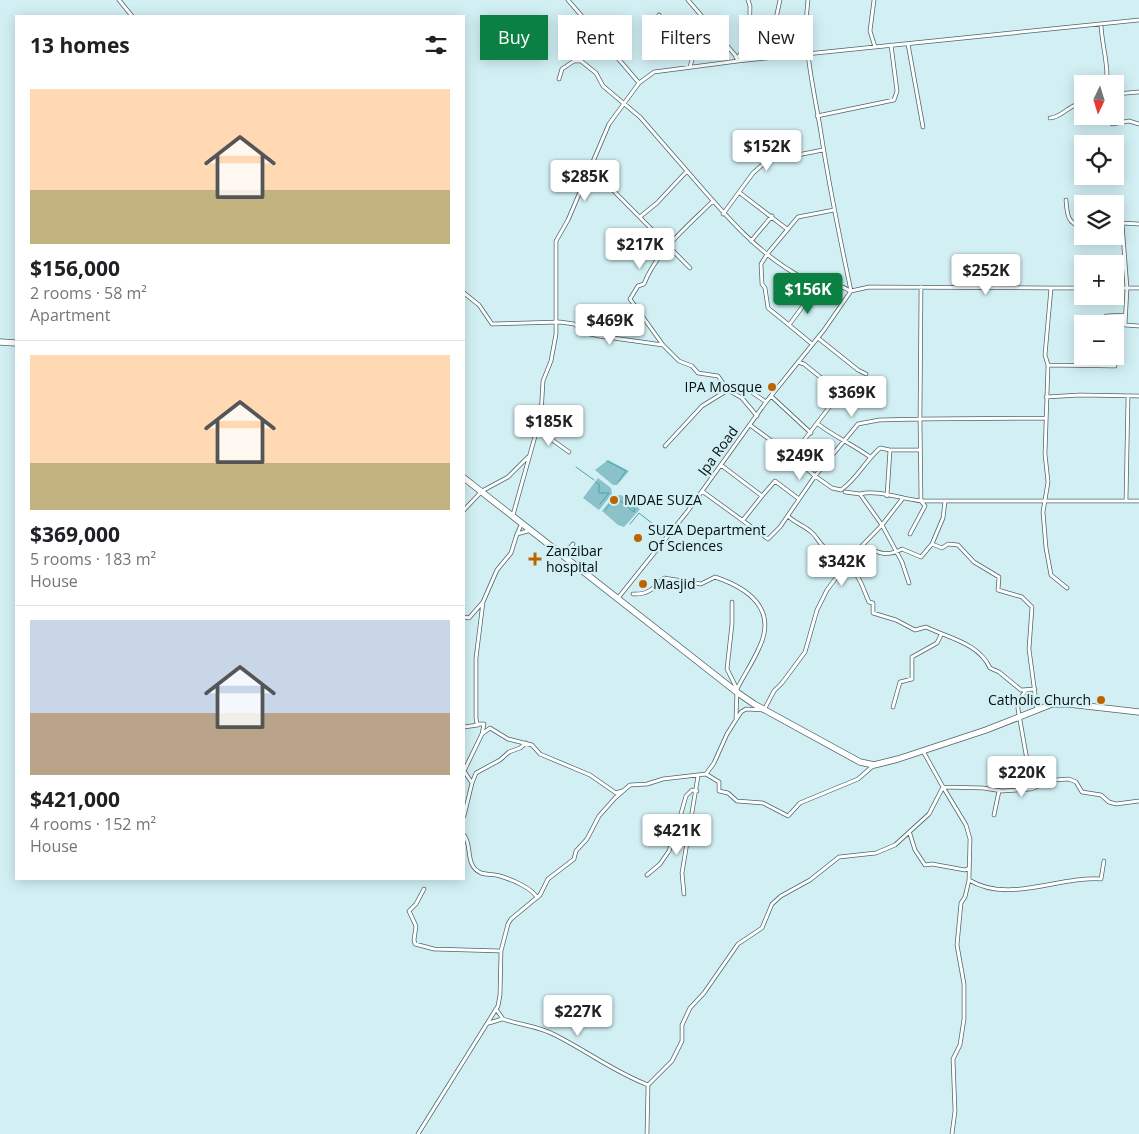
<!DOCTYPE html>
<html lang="en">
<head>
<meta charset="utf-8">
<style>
	body { margin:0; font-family:"Open Sans",sans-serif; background:#f2f2f2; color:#202124; height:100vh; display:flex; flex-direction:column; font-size:19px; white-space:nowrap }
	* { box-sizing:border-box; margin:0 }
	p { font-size:16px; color:#757577 }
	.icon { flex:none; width:28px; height:28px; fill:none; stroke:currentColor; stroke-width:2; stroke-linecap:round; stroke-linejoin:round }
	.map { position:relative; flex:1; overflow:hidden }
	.panel { position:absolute; left:15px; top:15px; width:450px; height:865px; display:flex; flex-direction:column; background:#fff; border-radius:0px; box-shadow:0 2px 12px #0003 }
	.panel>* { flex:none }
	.guide { position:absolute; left:480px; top:15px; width:475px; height:45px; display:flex; gap:10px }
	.needle { width:32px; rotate:184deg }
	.fabs { position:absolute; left:1074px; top:75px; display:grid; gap:10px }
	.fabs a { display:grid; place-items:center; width:50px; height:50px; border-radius:0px; background:#fff; box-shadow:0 2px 12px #0003; font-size:25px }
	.price { position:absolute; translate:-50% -42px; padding:0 11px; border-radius:5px; background:#fff; color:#222; font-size:16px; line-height:32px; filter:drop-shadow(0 1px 2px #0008) }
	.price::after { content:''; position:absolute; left:50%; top:30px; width:15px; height:11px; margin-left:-8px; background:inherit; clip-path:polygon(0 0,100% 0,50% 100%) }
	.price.current { background:#0b8043; color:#fff }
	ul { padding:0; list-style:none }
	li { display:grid; align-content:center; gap:10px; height:265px; padding:0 15px }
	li+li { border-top:1px solid #e0e0e0 }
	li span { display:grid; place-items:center; height:155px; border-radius:0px; color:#555 }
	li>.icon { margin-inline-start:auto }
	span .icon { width:90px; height:90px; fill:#fffc; stroke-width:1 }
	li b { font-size:21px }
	h2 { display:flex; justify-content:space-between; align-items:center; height:60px; padding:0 15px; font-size:21px }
	.chip { padding:0 18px; border-radius:0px; background:#fff; box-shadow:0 2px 12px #0003; font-size:18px; line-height:45px }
	.chip.current { background:#0b8043; color:#fff }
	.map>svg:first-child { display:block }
	.green { fill:#8bc1c9 }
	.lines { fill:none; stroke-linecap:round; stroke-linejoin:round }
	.stream { stroke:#48a3af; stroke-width:1 }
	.street-casing { stroke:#4c666a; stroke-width:4.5 }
	.primary-casing { stroke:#4c666a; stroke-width:7 }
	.street { stroke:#fff; stroke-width:3 }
	.primary { stroke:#fff; stroke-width:5.5 }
	.poi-dot { fill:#bc6400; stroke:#d2f0f4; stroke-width:2 }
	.labels { text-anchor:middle; stroke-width:4.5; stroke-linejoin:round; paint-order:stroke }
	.poi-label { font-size:14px; fill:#050f10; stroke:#d2f0f4; text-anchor:start }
	.street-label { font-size:14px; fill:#050f10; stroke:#d2f0f4 }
</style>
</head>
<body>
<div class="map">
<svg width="1139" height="1134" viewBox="0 0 1139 1134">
	<rect width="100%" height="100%" fill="#d2f0f4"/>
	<!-- green -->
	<path class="green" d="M608 460 629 471 617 485H613L595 470Z
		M598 478 611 488 612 494 599 510 583 498Z
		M621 495 640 509 624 527 618 525 602 511 614 496Z"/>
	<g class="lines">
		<!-- stream -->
		<path class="stream" d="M607 461 626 471 618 482
			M576 467 594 480
			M596 482 599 484V493H609L600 504
			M605 510 614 499H618L634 512 635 509 633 507
			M630 524 639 513 663 532"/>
		<!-- street casing -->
		<g class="street-casing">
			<path id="street" d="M119 0 132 16
				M568 0 639 83
				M748 0 750 6 749 60
				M808 0C802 45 814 89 821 133 829 186 840 239 851 291
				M874 0 870 31 875 47
				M659 15 693 56 690 67
				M1101 24C1101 41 1110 70 1106 84
				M908 44 923 127
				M737 58 747 47 755 31 775 23 780 0
				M738 61 1139 20
				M559 79 562 69 574 61H581L596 73 603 86 640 117 687 171
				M1115 94 1139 92
				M817 116 894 100 897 91 891 45
				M1110 116 1112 124 1129 121 1139 124
				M1050 118C1061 118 1070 104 1082 103
				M590 167 690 268
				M740 193 787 229
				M1066 200C1067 212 1067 225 1082 226
				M723 214 753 173 767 161 823 150
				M641 216 657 203 687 171C721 210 753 250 799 276 815 285 836 281 850 291
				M1122 223 1139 224
				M1115 224 1122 223 1127 288 1125 325 1139 326
				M751 241 772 216
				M1115 288H1139
				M464 293 479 305 492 324 560 322 574 324 586 333 599 336 663 345 679 361 692 366 698 373 718 376 728 390 742 398 757 416
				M1098 324 1106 316 1125 315
				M789 325 768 308 765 288 762 284 761 264 768 253 798 217 834 210
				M818 338 858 370 866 374
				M812 344 789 325 819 284
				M663 345 630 299 638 286 644 284C656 252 689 225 713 201
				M798 362 804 364 840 393 792 456 815 476 858 424 879 420 920 419 921 287
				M1048 365 1115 366
				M1096 365V356
				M744 387 766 402
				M771 396 811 433
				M1046 397 1080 395 1139 396
				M818 424C835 437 852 444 870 457
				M750 425 792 456
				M537 429 569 452
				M665 446 702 406 728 390
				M890 450H920
				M721 465 762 496 775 481 799 499
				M702 491 768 539 780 527 815 476 832 488 841 490C857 479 865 461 880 448L890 450 887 496
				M860 494C876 489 902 499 921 501H1139
				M903 498 882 525 902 562 909 583
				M1126 501 1128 396
				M464 510 482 491 508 477 528 457
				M513 515 541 415 543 381 551 361 556 334V241L568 220 609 124 639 83 654 72 738 61 735 55 688 0
				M788 516C795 523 803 525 810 531 816 535 818 542 824 547
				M743 520 762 496
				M517 534 522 523
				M910 534 925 506 921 501 920 419 1046 418
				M932 544 943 518 945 501
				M862 546C877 552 886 558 902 549L921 557 932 544 942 548 948 544 958 545 974 562 999 577 998 590 1022 597 1032 607 1029 649 1037 709
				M564 555 573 544
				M847 566C860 574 863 589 869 602L873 603V613L896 620 915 630 926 627C948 638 979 643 990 668L999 672 1021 690 1035 689
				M1067 588 1051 575 1046 548 1043 512 1048 482 1045 454 1048 365 1045 355 1051 288H1082
				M633 594C648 595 654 588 664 578L701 584 715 577C748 588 778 609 759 648 753 662 744 675 737 689
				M618 598 687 512 766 402 824 330 851 291 869 287 1051 288
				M732 602V624L727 669 737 689 736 718
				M464 617 469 618 483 602
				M893 707 900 682 912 679V657L937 643 941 635
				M464 727 478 725
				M482 734 490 728 508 739 532 745 540 754 590 775 616 793 622 791
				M923 751 943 787 983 788 1002 791 1031 789 1054 780 1069 779 1076 782 1082 792 1101 795 1109 802 1116 804 1139 801
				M464 771 482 734 484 724H477L476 718V658L483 602 497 570 511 553 517 534 531 530
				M464 771 472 783 464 816
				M706 774 719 782V791L728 793 737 801 763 803 788 816 800 803 858 779 873 766
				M472 783 476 773 500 760 509 752 520 748 526 743
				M1024 789 1027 760 1018 709V702L1026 690
				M994 815 999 791
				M680 817 686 796 692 790 697 791
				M910 834 915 850 925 865 932 864 965 870 969 868
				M464 835C473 846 464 865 481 873 487 875 494 874 500 876 510 879 533 888 537 898
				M647 875 660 864 669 851 680 817 692 821
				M969 880C1009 904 1058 876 1101 879L1104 861
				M424 889 416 904 409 911 416 926 414 940 415 944 434 949 501 951
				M684 894 682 873 698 776
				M496 1009 503 1019C520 1025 539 1026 555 1035 587 1051 614 1072 648 1085
				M489 1023 502 1019
				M418 1134 498 1006 500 995 501 951 508 924 511 919 540 895 548 879 574 859 576 851 587 839 599 816 615 798 630 785 647 784 663 779 706 774 714 763 727 734 741 712 746 709 764 710 774 691 782 683 805 652 817 610 827 590 853 555 882 525 860 494 845 492
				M647 1134 648 1085 672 1061 682 1041V1025L690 1008 704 993 738 944 762 928 772 904 781 896 810 880 839 857 876 853 895 845 929 814 943 787 966 825 970 839 969 880 965 897 961 903 957 945 964 984V1019L960 1045 953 1059 955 1111 952 1134"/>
		</g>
		<!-- primary casing -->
		<g class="primary-casing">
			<path id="primary" d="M0 342 16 343
				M464 478 738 693 754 704 860 762 874 765 898 759 986 730 1052 704H1069L1139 712"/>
		</g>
		<!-- street -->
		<use href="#street" class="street"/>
		<!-- primary -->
		<use href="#primary" class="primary"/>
	</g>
	<!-- markers -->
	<g class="poi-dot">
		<circle cx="772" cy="387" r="5"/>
		<circle cx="614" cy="500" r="5"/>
		<circle cx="638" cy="538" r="5"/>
		<path d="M532.5 551.5h5v5h5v5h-5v5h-5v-5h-5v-5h5z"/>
		<circle cx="643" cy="584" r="5"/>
		<circle cx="1101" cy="700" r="5"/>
	</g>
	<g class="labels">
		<!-- poi labels -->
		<g class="poi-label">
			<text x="762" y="392" text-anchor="end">IPA Mosque</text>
			<text x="624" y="505">MDAE SUZA</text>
			<text x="648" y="535">SUZA Department<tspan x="648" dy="16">Of Sciences</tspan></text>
			<text x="546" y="556">Zanzibar<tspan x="546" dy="16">hospital</tspan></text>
			<text x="653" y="589">Masjid</text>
			<text x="1091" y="705" text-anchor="end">Catholic Church</text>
		</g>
		<!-- street labels -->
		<g class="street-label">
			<text transform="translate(718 451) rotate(-54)" y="5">Ipa Road</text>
		</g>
	</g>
</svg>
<div class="fabs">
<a><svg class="needle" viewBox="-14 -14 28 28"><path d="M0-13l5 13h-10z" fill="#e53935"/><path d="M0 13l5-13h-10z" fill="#757577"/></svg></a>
<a><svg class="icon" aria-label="locate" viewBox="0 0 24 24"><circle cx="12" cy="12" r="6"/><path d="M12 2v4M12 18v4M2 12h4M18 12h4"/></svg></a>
<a><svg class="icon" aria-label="layers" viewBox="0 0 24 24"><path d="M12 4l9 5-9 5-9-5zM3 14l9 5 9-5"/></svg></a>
<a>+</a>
<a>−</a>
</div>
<b class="price" style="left:767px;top:172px">$152K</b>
<b class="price" style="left:585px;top:202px">$285K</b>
<b class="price" style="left:640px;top:270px">$217K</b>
<b class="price" style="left:986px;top:296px">$252K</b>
<b class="price current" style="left:808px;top:315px">$156K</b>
<b class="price" style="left:610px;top:346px">$469K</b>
<b class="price" style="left:852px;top:418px">$369K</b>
<b class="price" style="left:549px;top:447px">$185K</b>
<b class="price" style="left:800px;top:481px">$249K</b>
<b class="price" style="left:842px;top:587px">$342K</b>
<b class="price" style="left:1022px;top:798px">$220K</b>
<b class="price" style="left:677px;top:856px">$421K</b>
<b class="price" style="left:578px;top:1037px">$227K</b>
<div class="guide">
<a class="chip current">Buy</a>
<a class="chip">Rent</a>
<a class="chip">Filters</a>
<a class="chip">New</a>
</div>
<section class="panel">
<h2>13 homes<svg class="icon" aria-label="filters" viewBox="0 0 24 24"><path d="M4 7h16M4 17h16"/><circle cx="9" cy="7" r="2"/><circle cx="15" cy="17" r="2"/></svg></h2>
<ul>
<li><span style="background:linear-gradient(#ffd9b3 65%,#c2b280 0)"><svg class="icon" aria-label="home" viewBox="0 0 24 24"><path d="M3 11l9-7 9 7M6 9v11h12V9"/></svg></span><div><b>$156,000</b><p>2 rooms · 58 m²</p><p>Apartment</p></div></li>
<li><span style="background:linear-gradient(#ffd9b3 70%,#c2b280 0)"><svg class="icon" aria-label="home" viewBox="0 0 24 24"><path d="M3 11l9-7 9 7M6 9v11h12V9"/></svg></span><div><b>$369,000</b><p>5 rooms · 183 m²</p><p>House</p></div></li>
<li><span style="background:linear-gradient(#c9d6e8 60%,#b9a48a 0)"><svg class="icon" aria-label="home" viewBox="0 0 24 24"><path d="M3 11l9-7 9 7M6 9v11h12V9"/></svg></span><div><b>$421,000</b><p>4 rooms · 152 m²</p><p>House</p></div></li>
</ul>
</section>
</div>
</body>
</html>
